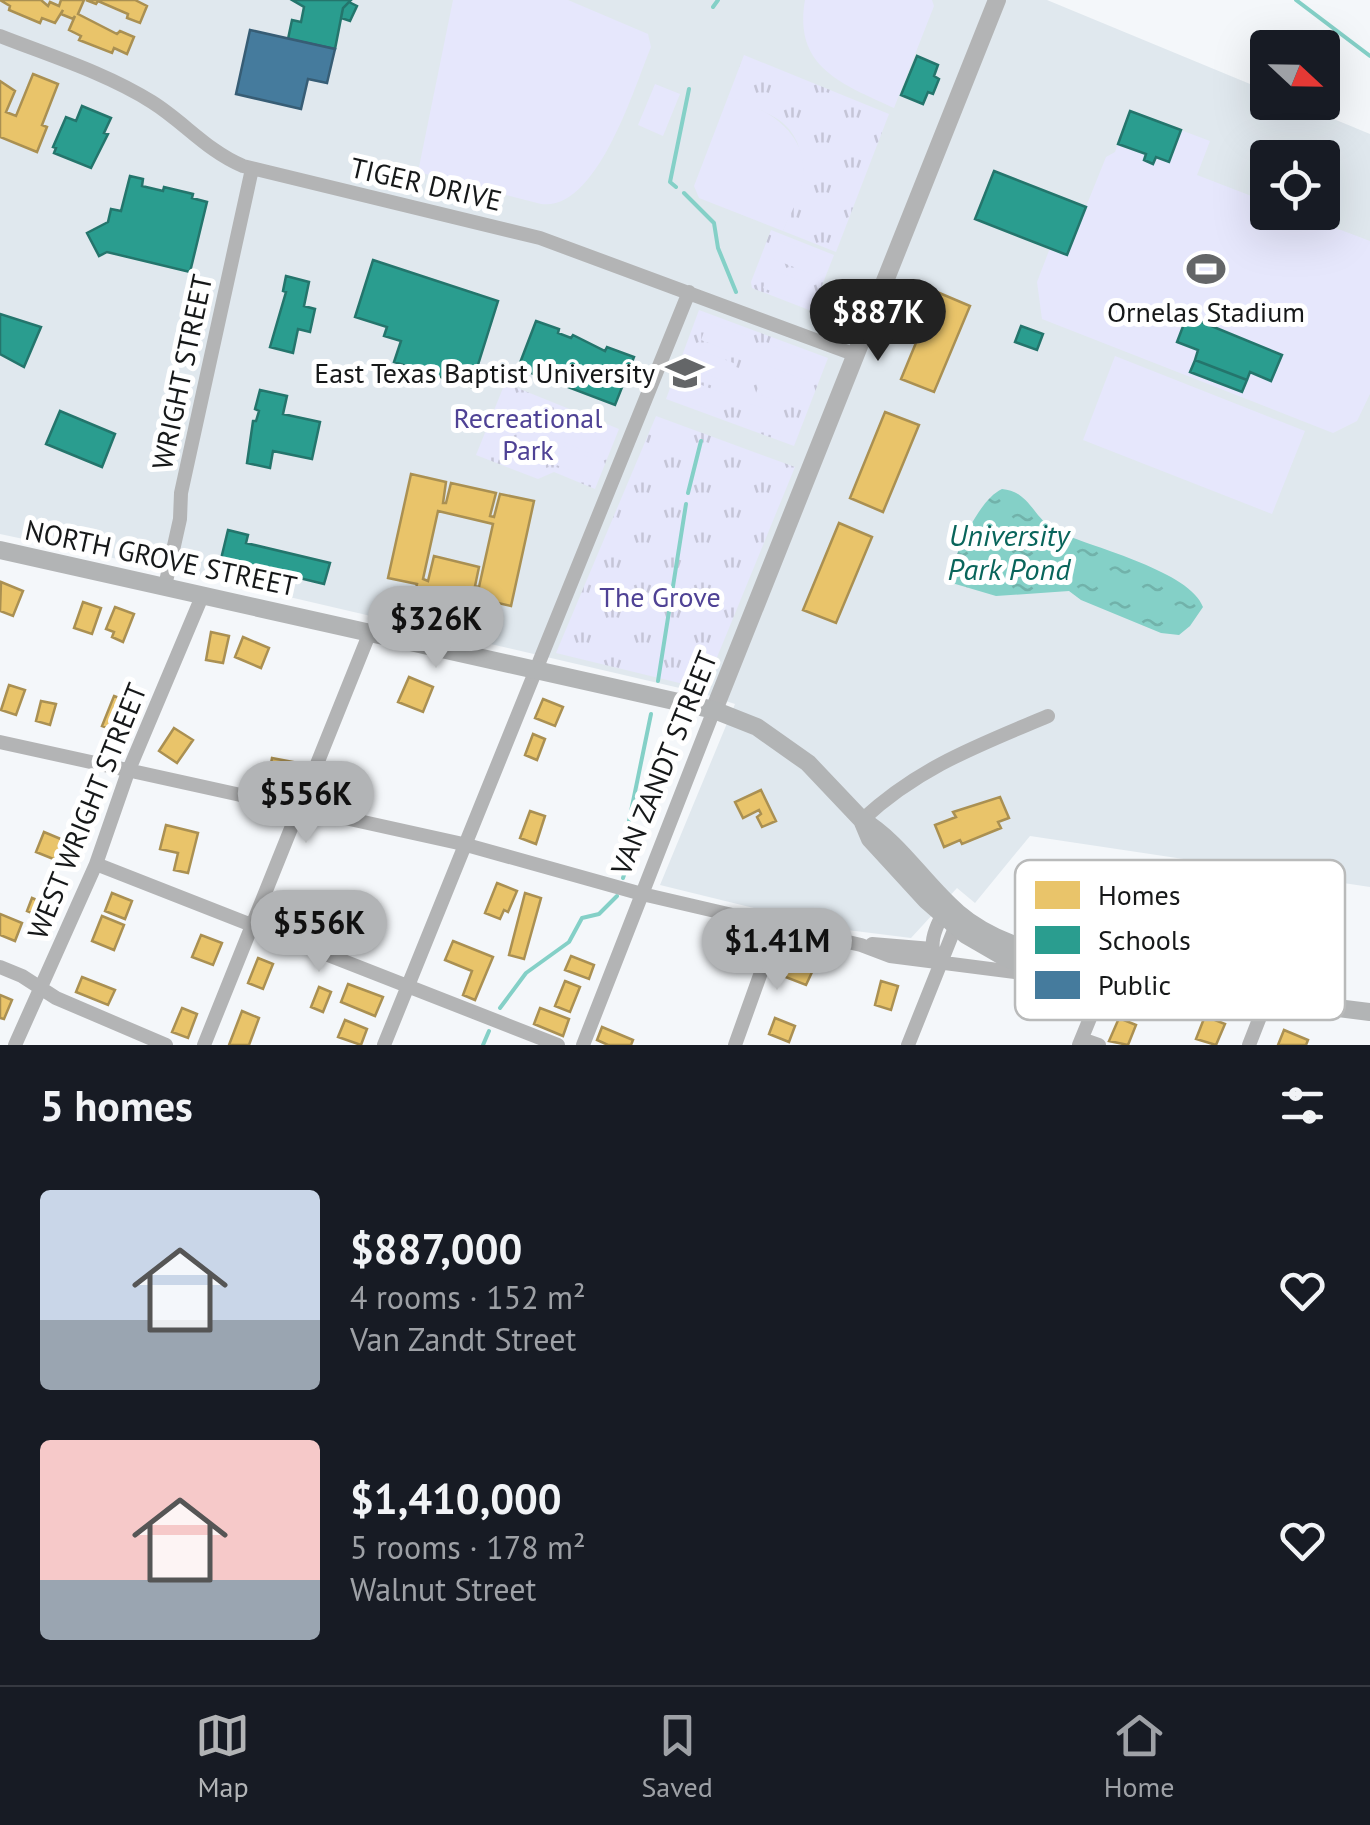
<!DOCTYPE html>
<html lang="en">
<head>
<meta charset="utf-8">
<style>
	body { margin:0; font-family:"PT Sans",sans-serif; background:#242831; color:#f1f3f6; height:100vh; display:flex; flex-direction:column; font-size:38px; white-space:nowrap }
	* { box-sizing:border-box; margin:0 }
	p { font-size:32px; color:#9ea1a6 }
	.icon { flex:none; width:55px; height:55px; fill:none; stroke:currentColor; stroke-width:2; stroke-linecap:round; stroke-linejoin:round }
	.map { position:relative; height:1045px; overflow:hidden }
	.side { display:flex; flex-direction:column; background:#171b24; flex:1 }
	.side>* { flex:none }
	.needle { width:65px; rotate:112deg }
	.fabs { position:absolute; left:1250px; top:30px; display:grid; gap:20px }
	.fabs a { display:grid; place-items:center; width:90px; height:90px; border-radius:10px; background:#171b24; box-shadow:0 10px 40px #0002; font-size:50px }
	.price { position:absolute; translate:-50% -85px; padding:0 22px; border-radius:35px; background:#b2b4b6; color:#111; font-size:32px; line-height:65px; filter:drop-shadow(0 2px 5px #0008) }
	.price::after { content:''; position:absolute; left:50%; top:60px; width:30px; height:22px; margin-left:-15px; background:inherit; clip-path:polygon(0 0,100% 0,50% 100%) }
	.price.on { background:#222; color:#fff }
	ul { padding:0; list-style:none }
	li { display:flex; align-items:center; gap:30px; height:250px; padding:0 40px }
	li span { display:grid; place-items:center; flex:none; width:280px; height:200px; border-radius:10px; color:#555 }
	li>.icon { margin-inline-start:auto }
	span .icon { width:120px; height:120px; fill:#fffc; stroke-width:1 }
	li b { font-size:42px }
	h2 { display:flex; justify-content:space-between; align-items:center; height:120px; padding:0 40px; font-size:42px }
	.dock { display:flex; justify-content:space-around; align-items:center; height:140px; border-top:2px solid #363941; background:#171b24; font-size:28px; color:#9ea1a6 }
	.dock a { display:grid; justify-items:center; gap:5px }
	.dock .on { color:#b2b4b6 }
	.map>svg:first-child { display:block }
	.built { fill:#e0e8ee; fill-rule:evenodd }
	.park { fill:url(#park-tufts) }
	.garden { fill:#e6e7fc }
	.water { fill:url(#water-ripples) }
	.homes { fill:#e9c46a; stroke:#aa9052; stroke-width:2.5; fill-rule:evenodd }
	.schools { fill:#2a9d8f; stroke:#24756c; stroke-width:2.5 }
	.public { fill:#457b9d; stroke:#375d75; stroke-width:2.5 }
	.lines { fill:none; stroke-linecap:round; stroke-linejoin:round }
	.stream { stroke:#84d0c7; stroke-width:4 }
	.minor { stroke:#b3b4b5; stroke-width:14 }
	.tertiary { stroke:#b3b4b5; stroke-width:18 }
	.secondary { stroke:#b2b4b5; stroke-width:18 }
	.labels { text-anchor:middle; stroke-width:10; stroke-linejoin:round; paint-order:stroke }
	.street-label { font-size:28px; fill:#161819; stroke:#fff }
	.poi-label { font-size:28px; fill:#161819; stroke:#fff }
	.park-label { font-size:28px; fill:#4f4295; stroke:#fff }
	.water-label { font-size:30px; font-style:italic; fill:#09655b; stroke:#fff }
	.key { fill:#fff; stroke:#b9baba; stroke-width:2.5 }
	.key-label { font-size:28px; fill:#161819 }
</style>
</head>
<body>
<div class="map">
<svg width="1370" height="1045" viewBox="0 0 1370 1045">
	<defs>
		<pattern id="park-tufts" width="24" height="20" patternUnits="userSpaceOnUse" patternTransform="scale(2.5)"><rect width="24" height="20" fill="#e6e7fc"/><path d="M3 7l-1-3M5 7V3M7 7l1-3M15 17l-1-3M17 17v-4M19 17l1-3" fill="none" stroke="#c5c5d7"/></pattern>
		<pattern id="water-ripples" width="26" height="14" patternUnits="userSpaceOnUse" patternTransform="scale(2.5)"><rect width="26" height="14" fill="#84d0c7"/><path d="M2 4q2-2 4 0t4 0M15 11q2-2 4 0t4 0" fill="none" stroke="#71b2aa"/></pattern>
	</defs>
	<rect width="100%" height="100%" fill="#f4f7fa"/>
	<!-- built -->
	<path class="built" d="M0 0H1047L1267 91 1268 102 1295 103 1370 134V887L1030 836 975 903 957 888 911 938 839 929 660 885 735 704 701 693 216 580 0 534ZM1268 158H1322V212H1268Z"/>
	<!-- park -->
	<path class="park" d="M744 55 889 114 836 252 783 231C797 196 818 149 779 120 765 110 744 104 728 97Z
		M771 230 834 255 813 308 809 310 752 288 751 282Z
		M699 310 828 358 794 446 666 399Z
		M505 383 619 429 595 489 554 472 538 479 476 455Z
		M656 416 795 467 704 689 556 653Z"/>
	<!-- garden -->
	<path class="garden" d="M453 0H568L648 34 651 47C634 88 597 212 541 204L418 172Z
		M805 0H932L934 6 894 108C843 84 793 68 805 0Z
		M655 84 680 94 663 136 638 125Z
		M728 97C766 107 809 133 803 178 801 196 790 214 783 231L699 198 694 186Z
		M1130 111 1210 141 1197 175 1267 202 1268 212 1296 213 1370 241V394L1357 421 1333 433 1042 319 1037 282 1050 248 1067 254 1106 157 1115 152Z
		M780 240 819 255 812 274 773 259Z
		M770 269 809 284 802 303 763 288Z
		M708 321 747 336 740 355 701 340Z
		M773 346 812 361 805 380 766 365Z
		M697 349 736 364 729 383 690 368Z
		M1115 356 1305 431 1272 514 1083 440Z
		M763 374 801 389 795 408 756 393Z
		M686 379 725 394 718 413 679 398Z
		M502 400 524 408 506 454 484 445Z
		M751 404 790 419 783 438 745 423Z
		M527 409 562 423 545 468 510 454Z
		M571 423 610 439 602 458 563 442Z
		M562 446 601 462 593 480 554 464Z"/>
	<!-- water -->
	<path class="water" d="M1002 489C1033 492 1032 521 1061 533 1095 548 1191 572 1203 607L1190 626 1179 635 1161 633 1081 600 1069 591 996 596 952 583 948 578C957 552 978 500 1002 489Z"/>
	<!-- homes -->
	<path class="homes" d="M0 0H41L48 6 50 2 59 6 61 0H84L78 14 117 34 120 31 134 37 127 54 114 48 112 53 79 40 81 36 69 30 75 16 73 19 61 14 63 10 55 23 42 18 40 23 9 10 10 6Z
		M86 0H135L147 6 140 23 127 18 128 14 98 1 96 4Z
		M33 74 58 84 42 125 47 127 37 152 0 137V81L15 91 6 112 16 116Z
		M937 292 970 306 934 392 901 379Z
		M885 412 919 425 883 512 850 498Z
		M411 474 446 482 443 503H446L451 483 496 493 490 516 494 517 500 494 534 501 511 606 485 600 484 604 416 589 417 584 388 578ZM438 511 493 524 479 587 475 586 479 567 434 556 428 581 423 579Z
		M839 523 872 537 836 623 803 610Z
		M1 582 23 591 13 616 0 611Z
		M83 602 101 608 92 634 74 628Z
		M115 607 134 614 123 642 112 637 114 632 106 629Z
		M211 632 229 636 223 663 206 660Z
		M243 637 269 648 261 668 235 657Z
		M409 677 433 687 423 712 398 702Z
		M9 685 25 690 16 715 1 710Z
		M114 696 132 703 120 733 102 726Z
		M543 699 563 707 555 726 535 718Z
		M41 701 56 704 50 725 36 721Z
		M174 728 193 740 177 763 159 751Z
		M533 734 545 739 537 760 525 755Z
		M272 758 293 762 288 784 268 780Z
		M761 790 776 821 762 827 757 817 761 814 759 810 743 818 735 802Z
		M1000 797 1009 818 998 822 1001 828 962 844 960 840 944 847 935 825 956 817 953 812Z
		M530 811 545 816 536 844 520 838Z
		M166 825 198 833 188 873 174 870 178 853 160 849Z
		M44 832 68 842 61 862 36 852Z
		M497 883 517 891 508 912 504 910 500 919 485 913Z
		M112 893 132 901 125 919 105 911Z
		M525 893 541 898 524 959 509 955Z
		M32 898 47 904 42 917 27 911Z
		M0 914 22 923 15 941 0 935Z
		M102 916 124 925 114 950 92 941Z
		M201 935 222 943 213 965 192 957Z
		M453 941 493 957 475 1000 463 995 472 971 445 960Z
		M571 956 594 965 589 979 565 970Z
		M258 958 273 964 263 989 248 983Z
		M789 961 813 970 806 985 783 976Z
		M82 977 115 990 108 1005 76 992Z
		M565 981 580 987 570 1012 555 1006Z
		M881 981 898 986 891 1010 875 1005Z
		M348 984 383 997 375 1016 341 1002Z
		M319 987 331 992 323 1012 311 1007Z
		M0 995 12 1000 4 1019 0 1018Z
		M182 1008 197 1014 188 1038 172 1032Z
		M540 1008 569 1019 563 1036 534 1024Z
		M242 1011 259 1018 249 1045H229Z
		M1205 1016 1225 1024 1216 1045 1196 1039Z
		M775 1018 795 1026 789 1042 769 1034Z
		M1119 1018 1136 1025 1128 1045 1109 1041Z
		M345 1020 367 1029 361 1045 338 1037Z
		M602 1027 633 1040 631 1045H608L597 1040Z
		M1284 1030 1308 1040 1306 1045H1278Z"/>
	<!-- schools -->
	<path class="schools" d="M292 0H351L343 8 335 49 288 39 292 20 301 22 304 7Z
		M349 2 357 6 350 21 341 18 343 8Z
		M917 56 938 65 934 76 939 79 933 94 928 92 923 104 901 95Z
		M82 106 111 118 104 133 108 134 91 168 54 153 56 148 53 147 66 117 76 121Z
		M1130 111 1181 130 1169 162 1156 157 1153 164 1144 160 1146 154 1118 144Z
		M994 171 1086 207 1067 255 975 219Z
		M130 176 143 179 142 186 163 191 164 187 193 194 192 198 207 202 190 272 107 252 99 256 87 233 108 222 111 209 121 211Z
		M373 260 498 301 471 387 394 362 401 341 384 336 387 327 355 317Z
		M286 276 309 282 304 306 315 309 310 332 298 329 293 353 270 347 286 292 283 291Z
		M0 314 41 327 24 367 0 354Z
		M1187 316 1282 355 1271 381 1250 372 1247 380 1195 360 1198 350 1177 342Z
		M536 321 559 329 558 333 571 338 573 335 605 351 607 347 634 357 615 405 518 368Z
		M1021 326 1043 334 1037 350 1015 342Z
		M1195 360 1247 380 1242 392 1190 372Z
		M260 390 287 396 283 414 320 422 312 459 273 451 270 468 247 463 253 421H256L259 411 255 409Z
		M60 411 115 434 102 467 46 444Z
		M228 530 248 535 246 543 330 563 324 584 221 559Z"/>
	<!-- public -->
	<path class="public" d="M250 30 335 49 327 83 308 79 301 109 236 94Z"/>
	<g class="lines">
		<!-- stream -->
		<path class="stream" d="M1296 0 1370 56
			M713 7 718 0
			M676 187 670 182 689 89
			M684 193 714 223 718 248 736 292
			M688 493 701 441
			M658 681 686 504
			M623 878 634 845 628 826 651 714
			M500 1008 526 973 569 942 582 918 599 914 617 896
			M483 1045 489 1031"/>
		<!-- minor -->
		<path class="minor" d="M0 36C51 56 106 73 152 102 184 122 207 151 243 166L540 238 856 355
			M165 586 180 519 181 493 252 169
			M0 742 463 844 642 894 861 945 890 956 1037 975
			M862 820C919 767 977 746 1048 716
			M96 864 558 1045
			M872 944 932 949
			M934 954C929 940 938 922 946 909
			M0 967 22 976 56 998 166 1045
			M1082 1039 1099 1045
			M15 1045 96 864 128 772 203 594
			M204 1045 370 632
			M384 1045 689 292
			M583 1045 714 710
			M735 1045 778 925
			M908 1045 958 920
			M1079 1045 1106 979
			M1249 1045 1267 999"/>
		<!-- tertiary -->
		<path class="tertiary" d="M714 710 997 0"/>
		<!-- secondary -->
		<path class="secondary" d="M0 550 714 710 757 727 808 763 862 820 870 839 926 900 966 935 1004 957 1048 976 1095 983 1106 979 1370 1012
			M862 820C900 843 924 884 958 913 995 945 1049 956 1095 970L1106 979"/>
	</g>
	<!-- icons -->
	<defs>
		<g id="stadium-bare" transform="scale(3)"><path d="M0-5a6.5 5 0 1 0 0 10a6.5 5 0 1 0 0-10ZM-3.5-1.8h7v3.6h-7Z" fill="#646668" stroke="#fff" stroke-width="2.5" paint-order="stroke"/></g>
		<g id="university-bare" transform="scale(3)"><path d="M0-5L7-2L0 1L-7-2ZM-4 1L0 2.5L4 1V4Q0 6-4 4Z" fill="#646668" stroke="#fff" stroke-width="2.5" paint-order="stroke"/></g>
	</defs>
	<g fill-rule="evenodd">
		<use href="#stadium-bare" x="1206" y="269"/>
		<use href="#university-bare" x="685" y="373"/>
	</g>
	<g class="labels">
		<!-- street labels -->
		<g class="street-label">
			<text transform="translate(426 184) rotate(13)" y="10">TIGER DRIVE</text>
			<text transform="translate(182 372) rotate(-78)" y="10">WRIGHT STREET</text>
			<text transform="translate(161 558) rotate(12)" y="10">NORTH GROVE STREET</text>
			<text transform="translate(664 763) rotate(-68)" y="10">VAN ZANDT STREET</text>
			<text transform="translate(87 811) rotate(-68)" y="10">WEST WRIGHT STREET</text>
		</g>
		<!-- poi labels -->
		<g class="poi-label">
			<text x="1206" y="322">Ornelas Stadium</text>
			<text x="655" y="383" text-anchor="end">East Texas Baptist University</text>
		</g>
		<!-- park labels -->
		<g class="park-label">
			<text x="528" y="428">Recreational<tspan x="528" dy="32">Park</tspan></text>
			<text x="660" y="607">The Grove</text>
		</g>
		<!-- water labels -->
		<g class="water-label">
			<text x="1009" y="546">University<tspan x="1009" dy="34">Park Pond</tspan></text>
		</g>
	</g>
	<!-- legend -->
	<rect x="1015" y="860" width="330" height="160" rx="15" class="key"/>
	<rect x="1035" y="881" width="45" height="28" fill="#e9c46a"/>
	<rect x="1035" y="926" width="45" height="28" fill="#2a9d8f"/>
	<rect x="1035" y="971" width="45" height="28" fill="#457b9d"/>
	<g class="key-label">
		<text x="1098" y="905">Homes</text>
		<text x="1098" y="950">Schools</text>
		<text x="1098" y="995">Public</text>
	</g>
</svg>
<div class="fabs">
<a><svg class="needle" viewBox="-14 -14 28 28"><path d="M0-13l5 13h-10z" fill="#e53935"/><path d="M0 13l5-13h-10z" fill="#9ea1a6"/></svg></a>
<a><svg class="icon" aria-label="locate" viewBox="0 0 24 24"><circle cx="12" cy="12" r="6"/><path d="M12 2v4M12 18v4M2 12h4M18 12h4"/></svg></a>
</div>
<b class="price on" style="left:878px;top:364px">$887K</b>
<b class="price" style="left:436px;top:671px">$326K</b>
<b class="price" style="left:306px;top:846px">$556K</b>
<b class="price" style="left:319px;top:975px">$556K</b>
<b class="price" style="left:777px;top:993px">$1.41M</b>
</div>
<section class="side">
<h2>5 homes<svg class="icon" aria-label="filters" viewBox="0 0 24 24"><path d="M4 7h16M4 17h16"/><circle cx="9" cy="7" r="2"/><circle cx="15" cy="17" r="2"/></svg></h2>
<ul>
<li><span style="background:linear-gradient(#c9d6e8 65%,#9aa5b1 0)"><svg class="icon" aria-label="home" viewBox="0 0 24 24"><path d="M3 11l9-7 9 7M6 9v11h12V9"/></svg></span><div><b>$887,000</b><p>4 rooms · 152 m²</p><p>Van Zandt Street</p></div><svg class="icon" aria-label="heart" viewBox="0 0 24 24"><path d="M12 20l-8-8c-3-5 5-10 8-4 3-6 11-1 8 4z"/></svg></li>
<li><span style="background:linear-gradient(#f6c9c9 70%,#9aa5b1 0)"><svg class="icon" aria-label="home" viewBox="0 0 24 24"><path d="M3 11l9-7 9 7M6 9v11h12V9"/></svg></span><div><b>$1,410,000</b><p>5 rooms · 178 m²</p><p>Walnut Street</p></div><svg class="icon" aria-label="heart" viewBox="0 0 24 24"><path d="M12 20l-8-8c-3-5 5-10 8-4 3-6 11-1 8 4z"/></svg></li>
</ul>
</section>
<nav class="dock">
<a class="on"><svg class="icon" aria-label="map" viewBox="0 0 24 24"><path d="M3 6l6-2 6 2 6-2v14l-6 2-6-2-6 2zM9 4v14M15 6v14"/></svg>Map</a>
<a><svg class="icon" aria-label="saved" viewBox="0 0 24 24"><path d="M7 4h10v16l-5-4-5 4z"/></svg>Saved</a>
<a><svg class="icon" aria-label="home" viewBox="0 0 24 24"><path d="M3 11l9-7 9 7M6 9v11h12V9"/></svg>Home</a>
</nav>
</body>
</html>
